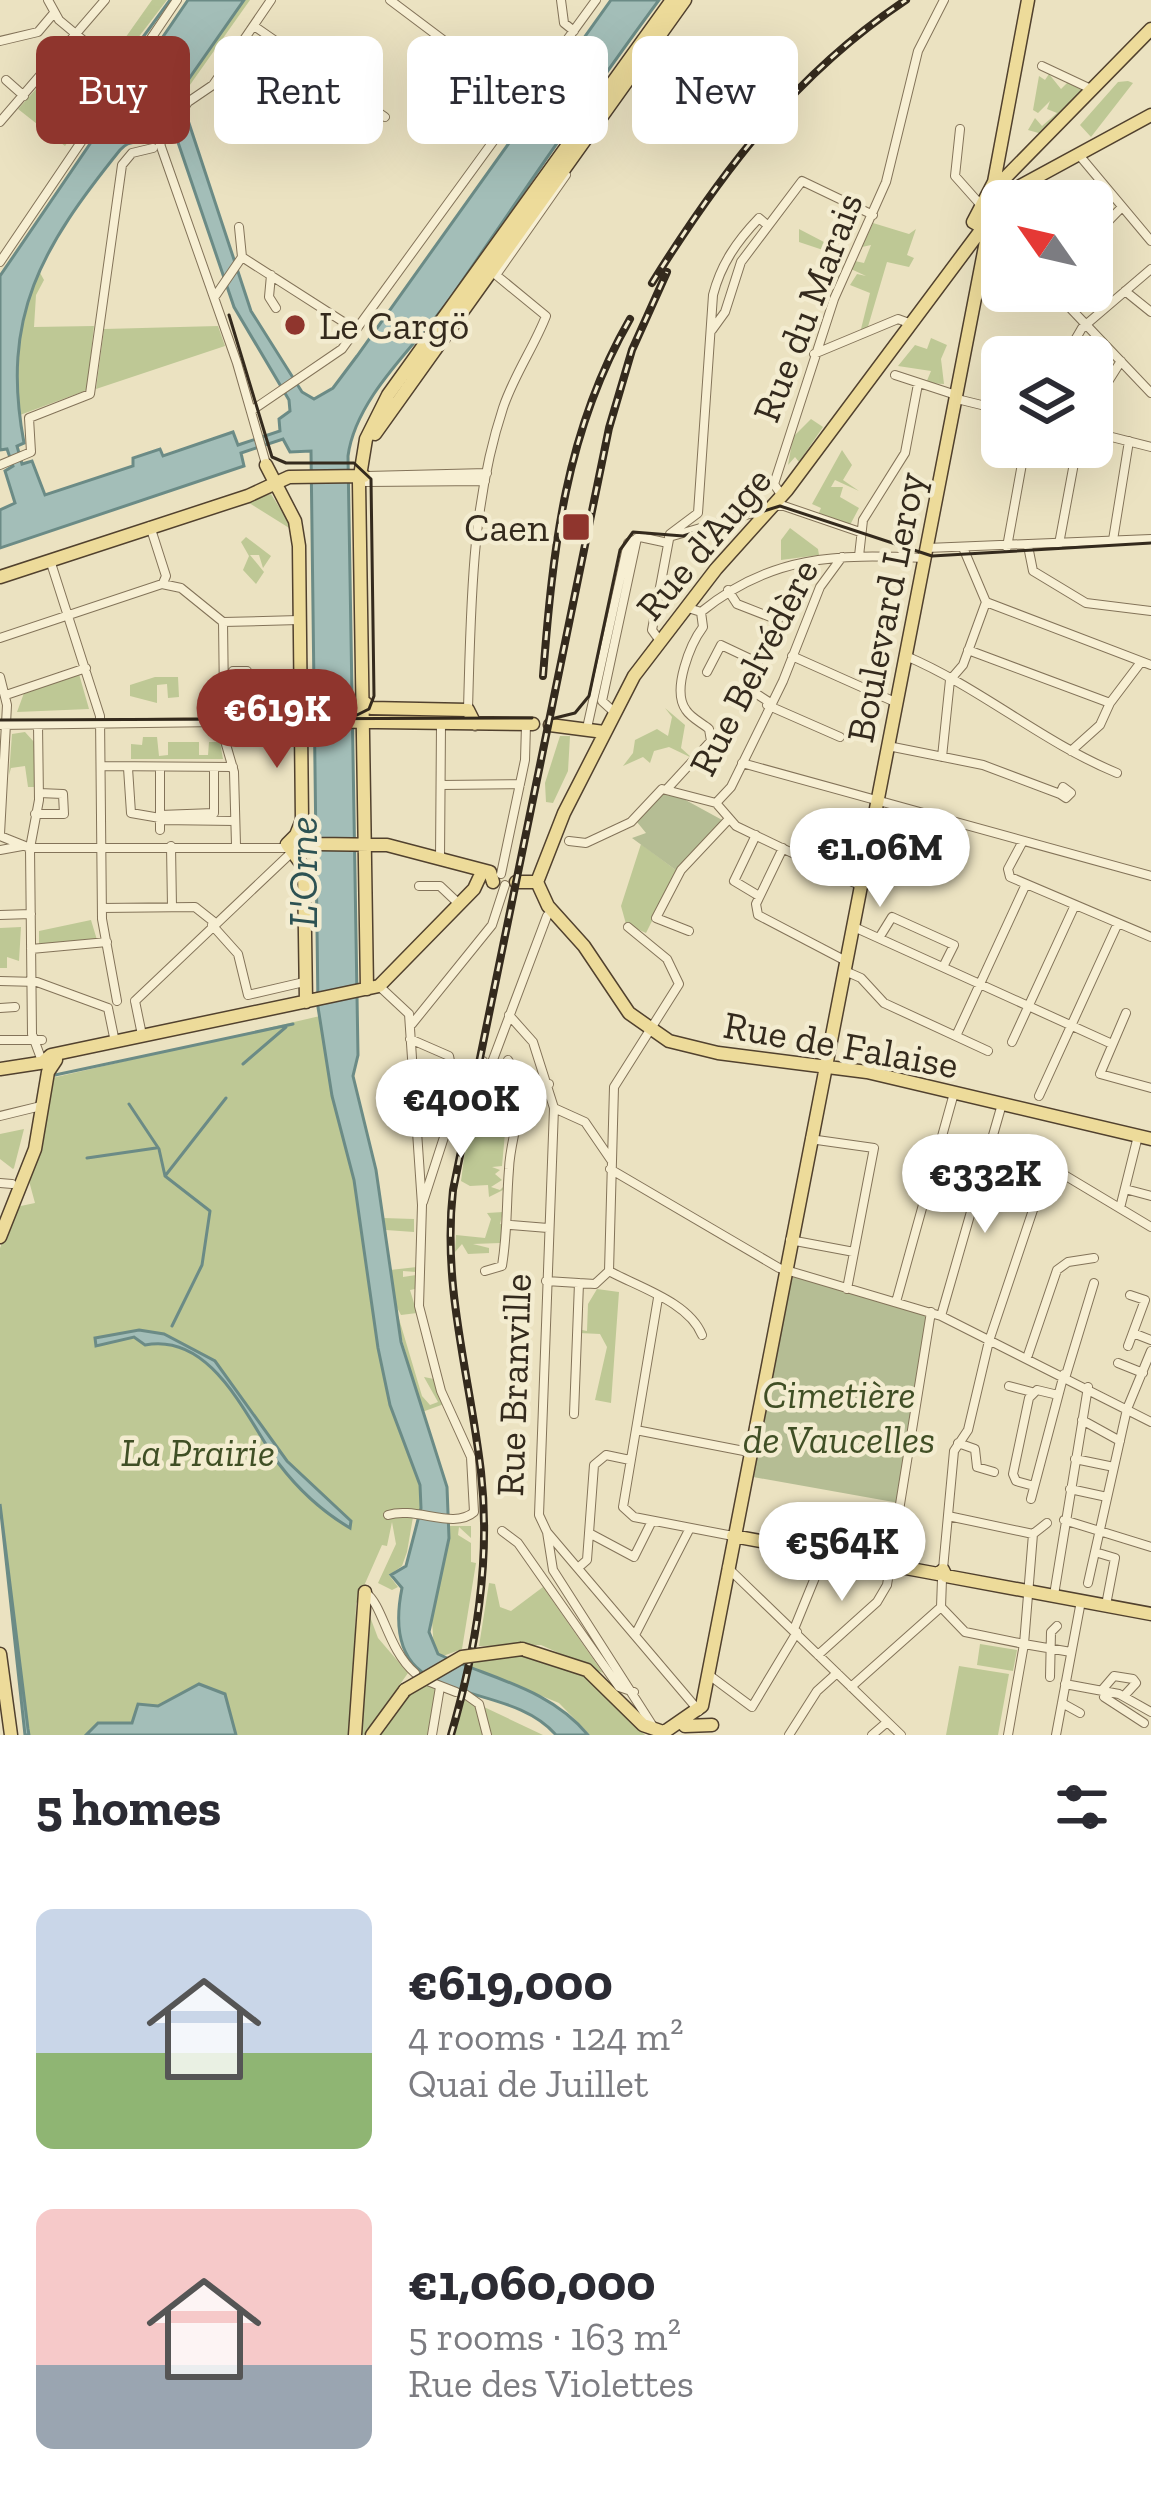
<!DOCTYPE html>
<html lang="en">
<head>
<meta charset="utf-8">
<style>
	body { margin:0; font-family:"Zilla Slab",serif; background:#f2f2f3; color:#2b2b33; height:100vh; display:flex; flex-direction:column; font-size:45px; white-space:nowrap }
	* { box-sizing:border-box; margin:0 }
	p { font-size:39px; color:#7c7c81 }
	.icon { flex:none; width:66px; height:66px; fill:none; stroke:currentColor; stroke-width:2; stroke-linecap:round; stroke-linejoin:round }
	.map { position:relative; height:1735px; overflow:hidden }
	.panel { display:flex; flex-direction:column; background:#fff; flex:1 }
	.panel>* { flex:none }
	.top-card { position:absolute; left:36px; top:36px; width:1080px; height:108px; display:flex; gap:24px }
	.needle { width:78px; rotate:304deg }
	.controls { position:absolute; left:981px; top:180px; display:grid; gap:24px }
	.controls a { display:grid; place-items:center; width:132px; height:132px; border-radius:18px; background:#fff; box-shadow:0 12px 48px #0002; font-size:60px }
	.price { position:absolute; translate:-50% -102px; padding:0 27px; border-radius:42px; background:#fff; color:#222; font-size:39px; line-height:78px; filter:drop-shadow(0 3px 6px #0008) }
	.price::after { content:''; position:absolute; left:50%; top:72px; width:36px; height:27px; margin-left:-18px; background:inherit; clip-path:polygon(0 0,100% 0,50% 100%) }
	.price.selected { background:#8f352d; color:#fff }
	ul { padding:0; list-style:none }
	li { display:flex; align-items:center; gap:36px; height:300px; padding:0 36px }
	li span { display:grid; place-items:center; flex:none; width:336px; height:240px; border-radius:18px; color:#555 }
	li>.icon { margin-inline-start:auto }
	span .icon { width:144px; height:144px; fill:#fffc; stroke-width:1 }
	li b { font-size:51px }
	h2 { display:flex; justify-content:space-between; align-items:center; height:144px; padding:0 36px; font-size:51px }
	.pill { padding:0 42px; border-radius:18px; background:#fff; box-shadow:0 12px 48px #0002; font-size:42px; line-height:108px }
	.pill.selected { background:#8f352d; color:#fff }
	.map>svg:first-child { display:block }
	.green { fill:#bec895 }
	.cemetery { fill:#b5bd94 }
	.water { fill:#a3beb8; stroke:#6b8b86; stroke-width:3; fill-rule:evenodd }
	.lines { fill:none; stroke-linecap:round; stroke-linejoin:round }
	.stream { stroke:#6b8b86; stroke-width:3 }
	.minor-casing { stroke:#837359; stroke-width:10 }
	.major-casing { stroke:#51412e; stroke-width:15 }
	.minor { stroke:#f7efd3; stroke-width:8 }
	.major { stroke:#eddb9a; stroke-width:12 }
	.tram { stroke:#342a1d; stroke-width:3 }
	.rail-casing { stroke:#342a1d; stroke-width:8 }
	.rail { stroke:#f3ecd0; stroke-width:3; stroke-dasharray:9; stroke-linecap:butt }
	.major-bridge-casing { stroke:#51412e; stroke-width:15; stroke-linecap:butt }
	.major-bridge { stroke:#eddb9a; stroke-width:12 }
	.poi-dot { fill:#8f352d; stroke:#f3ecd0; stroke-width:4.5 }
	.labels { text-anchor:middle; stroke-width:9; stroke-linejoin:round; paint-order:stroke }
	.street-label { font-size:39px; fill:#342a1d; stroke:#f3ecd0 }
	.poi-label { font-size:39px; fill:#342a1d; stroke:#f3ecd0; text-anchor:start }
	.park-label { font-size:39px; font-style:italic; fill:#404f25; stroke:#f3ecd0 }
	.water-label { font-size:42px; font-style:italic; fill:#2d5253; stroke:#f3ecd0 }
</style>
</head>
<body>
<div class="map">
<svg width="1151" height="1735" viewBox="0 0 1151 1735">
	<rect width="100%" height="100%" fill="#ebe2c1"/>
	<!-- green -->
	<path class="green" d="M152 0H167L118 64 111 58Z
		M244 0H250L180 99 179 93Z
		M1049 74 1061 89 1068 82 1084 90 1042 134 1028 130 1035 118 1042 126 1057 113 1047 109 1050 101 1038 113 1033 110 1039 76 1045 80Z
		M485 79 503 97 487 119 466 104Z
		M1128 81 1133 83 1091 137 1080 125 1118 82Z
		M37 88 83 121 65 146 18 109Z
		M873 223 909 234 916 229 907 255 914 258 909 267 887 262 867 330 860 333 870 293 850 285 857 274 866 276 851 269 855 261 864 263 871 245 862 247Z
		M799 229 847 254 836 267 839 279 818 272 829 252 799 242Z
		M39 271 44 280 36 295 34 327 94 326 87 390 20 415 14 344Z
		M218 326 225 346 96 389 104 329Z
		M931 338 947 345 941 359 944 384 926 383 931 371 898 366 915 345 927 349Z
		M811 419 823 427 799 462 795 457 788 465 793 437Z
		M842 450 852 465 843 480 859 491 835 480 831 487H843L840 497 859 508 850 525 818 515 821 508 812 504Z
		M271 494 294 531 246 501Z
		M790 528 818 549 819 555 781 560V540Z
		M246 537 271 556 263 568 259 555H250L264 572 256 584 243 570 249 556 241 542Z
		M79 674 89 709 17 712 24 693Z
		M155 677H178L179 697 168 698 167 684 157 685V703L130 696V685Z
		M665 708 685 725 681 748 692 758 669 747 654 751 650 763 643 757 623 766 633 753 635 740 657 729 668 736 672 717Z
		M25 732 34 742V787H28L25 766 11 768 9 775 12 734Z
		M560 736H570L568 771 553 803 546 802 545 783Z
		M143 737H157L159 756 168 755V742H199V755H208L209 742H220L223 759H131V744L142 745Z
		M641 844 677 871 646 933 626 924 621 906Z
		M91 920 97 940 39 945V931Z
		M21 927 19 961 7 957V968H0V928Z
		M320 1016 332 1096 354 1180 378 1348 390 1405 420 1485 421 1508 413 1517 407 1552 402 1566 389 1575 398 1587 392 1590 378 1583 396 1544 392 1522 387 1546 382 1545 356 1604 352 1735H27L0 1504V1248L16 1207 35 1203 29 1181 44 1137 52 1078Z
		M493 1091 500 1099 509 1093 517 1096 507 1105 509 1110H497L493 1104 490 1114 516 1117 506 1122 502 1166 492 1167 500 1170 495 1174 502 1180 491 1187 500 1190 506 1184 507 1188 489 1197 488 1185 470 1186 461 1181 472 1096 478 1100 489 1095V1105Z
		M24 1129 14 1168 13 1169 0 1159V1134Z
		M503 1212 500 1224H508L500 1243 473 1244 489 1248V1253L468 1254 462 1244 455 1252 456 1235 485 1238 491 1219 487 1213Z
		M383 1218 414 1219V1232L386 1230 390 1270 417 1267 416 1272 403 1271V1277L416 1275 415 1289 410 1290 417 1313 401 1315 394 1302 422 1396 430 1405 438 1402 424 1377 434 1379 444 1404 422 1412 393 1307Z
		M597 1289 619 1292 611 1403 595 1400 607 1347 600 1334 579 1333 581 1304 582 1330 587 1331 588 1304Z
		M448 1526H471V1538L459 1527 458 1535 471 1543V1562L476 1563 462 1649 443 1656 434 1651 431 1605Z
		M489 1583 495 1584 500 1607 511 1611 543 1587 603 1673 541 1645 479 1646Z
		M371 1598 369 1614 378 1638 408 1673 364 1735H356L363 1617Z
		M980 1644 1017 1650 1013 1671 977 1665Z
		M516 1653 589 1676 645 1735H590L559 1703 471 1667 477 1656Z
		M959 1666 1009 1674 998 1735H946Z
		M424 1682 436 1690 431 1735H375L399 1700Z
		M465 1697 475 1706 484 1735H455Z
		M484 1707 543 1735H490Z"/>
	<!-- cemetery -->
	<path class="cemetery" d="M660 794 680 797 724 821 677 871 632 838 646 833 637 822Z
		M792 1276 929 1314 899 1503 753 1477Z"/>
	<!-- water -->
	<path class="water" d="M188 0H244L179 93 251 311 302 392 314 399 333 388 357 356 611 0H659C587 97 520 197 452 296 420 342 356 395 348 456L358 1055 353 1076 376 1170 401 1342 447 1487 449 1538 429 1632 438 1654C492 1679 549 1688 588 1735H556C504 1674 376 1716 402 1588L391 1575 406 1566 421 1508 420 1485 390 1405 378 1348 354 1180 332 1096 318 1007 311 451 290 452 283 439 241 453 244 466 0 548V510L15 503 5 471 13 466 7 449 0 450V276ZM167 110 234 307 289 400 290 411 279 419 280 431 238 445 233 432 163 456 160 449 133 458V466L45 495 32 461 22 464 17 446 24 443C0 316 42 247 120 150 129 140 134 144 145 139 154 135 161 119 167 110Z
		M139 1330 164 1334 215 1361 287 1461 351 1521 350 1528C323 1512 298 1489 279 1464 247 1420 213 1332 145 1345L134 1337 96 1346 95 1338Z
		M0 1504 28 1729 29 1735H25Z
		M199 1684 225 1694 236 1735H86L98 1723H132L138 1704 158 1706Z"/>
	<g class="lines">
		<!-- stream -->
		<path class="stream" d="M122 66 170 0
			M243 1064 286 1027
			M55 1075 293 1024
			M129 1104 159 1149 165 1176 210 1211 202 1265 172 1326
			M87 1158 156 1148
			M165 1176 226 1098"/>
		<!-- minor casing -->
		<g class="minor-casing">
			<path id="minor" d="M48 0 59 20 125 75
				M390 0 523 100
				M561 0 564 23 574 31
				M254 26 385 117
				M0 41 38 32 54 13
				M1042 66 1091 89
				M6 80 24 96
				M0 122 105 0
				M960 129 955 176 979 203
				M160 144 237 363 266 464
				M160 144 188 102 213 85 271 0
				M1079 155 1151 241
				M1092 238 1122 207
				M242 257 356 330
				M0 262 177 0
				M271 275 269 297 276 308
				M1054 291 1151 393
				M1125 291 1151 312
				M216 295 242 257 239 227
				M712 330 725 312 741 262 802 181 873 215
				M814 354 898 319 909 323
				M1065 357 1082 328 1151 269
				M895 375 956 395
				M957 399 1002 410
				M1092 407 1121 361
				M251 411 342 349 596 0
				M1092 432 1151 447
				M0 465 31 452 29 418 90 394 122 165 132 153 153 148
				M367 476 487 473
				M366 482 485 481
				M782 496 774 484 834 299 886 182 918 51 944 0
				M150 526 166 576 163 583
				M669 537 781 505 860 532
				M1113 540 1129 441
				M1059 544 1077 447
				M1028 546 1033 571 1086 603 1151 611
				M1007 547 1025 447
				M927 548 1151 539
				M964 550 986 602 1151 665
				M859 556 863 520 905 453 918 384
				M50 560 100 716 102 919 117 1001
				M728 590 737 604 778 620 746 687 769 702
				M685 607 701 612C771 555 836 554 923 558
				M223 622 299 620
				M223 622 224 699
				M0 638 162 584 181 588 223 622
				M660 641 652 630 670 534 698 513 713 295C721 264 737 241 759 218L766 224
				M968 650 1110 703
				M792 656 895 702
				M906 656C981 688 1042 742 1117 773
				M233 671H247
				M707 672 721 645 757 662
				M0 677 7 705 0 834
				M6 695 86 668
				M224 704 225 736
				M767 705 840 737
				M468 709C471 607 471 505 503 408 514 375 534 347 546 316L496 275 566 175
				M614 712 602 701 637 538
				M38 724 39 800 30 848 32 1034 42 1061
				M0 725 301 721
				M587 728 628 543 640 537 668 543
				M225 741 234 772 236 845
				M888 746 983 765 1060 794 1063 787 1071 793 1066 798 1060 794
				M1071 751 1100 725 1110 703 1141 662
				M942 757 950 680 963 665 986 602
				M742 763 1151 876
				M101 766 233 767
				M214 767V813
				M128 768 131 813 160 818
				M160 768V830
				M441 785 520 784
				M667 789 711 741 709 729C702 723 691 718 686 710 671 690 691 643 703 627L701 612
				M716 803 731 787 783 681 820 587 842 557
				M716 803 736 826 861 886
				M35 814H64L63 794 39 793
				M160 815 214 813
				M160 820 235 821
				M756 835 734 881 759 896
				M0 836 30 848H288
				M569 841 586 843 631 822 662 789 716 803
				M1023 841 1008 869 1010 877 1151 937
				M171 846 172 907
				M783 848 756 904 758 915 846 961
				M0 850 22 846
				M440 859 441 724
				M501 874 525 760 526 725
				M419 886H440L458 903
				M102 908 195 907 214 922
				M0 915 31 914
				M547 916 485 1081V1088L518 1091 549 1084
				M212 925 238 954 248 995 304 982
				M854 927 1112 1044
				M689 931 656 918 681 870 728 820
				M879 938 892 917 954 945 943 967
				M31 949 107 942
				M845 971 861 978 884 1003 988 1051
				M0 981 37 982 108 1008
				M379 986 409 1014
				M135 1001 291 853
				M135 1001 142 1035
				M0 1008 15 1007
				M108 1008 115 1042
				M1126 1013 1100 1074 1151 1088
				M509 1015 533 1042 554 1108 539 1515 547 1532 699 1711
				M412 1024 492 925 505 885
				M956 1036 1026 884
				M410 1039 449 1056 457 1097 423 1202
				M0 1040H42
				M1012 1042 1075 905
				M508 1060 525 1089
				M477 1083 483 1061
				M1039 1096 1118 923
				M554 1108 585 1122 611 1160
				M0 1116 41 1106
				M810 1139 874 1148 847 1289
				M990 1144 1061 1173 1151 1227
				M610 1169 779 1268 941 1316 1151 1422
				M0 1183 12 1184
				M993 1187 1004 1151
				M1125 1189 1151 1196
				M1120 1208 1138 1136
				M511 1225 548 1228
				M790 1240 854 1252
				M485 1271 502 1266C508 1228 506 1206 509 1169 510 1141 521 1119 518 1091
				M609 1271 614 1087 679 984 667 959 628 927
				M609 1271C638 1287 689 1302 702 1335
				M546 1281 595 1284 609 1271
				M658 1298 623 1507 634 1517 733 1536
				M896 1302 954 1093
				M941 1316 1002 1104
				M1133 1333 1151 1340
				M1128 1346 1145 1300 1130 1295
				M1028 1355 1057 1270 1068 1262 1094 1258
				M1118 1363 1143 1373
				M1066 1375 1094 1283
				M1009 1386 1032 1392
				M574 1414 579 1283
				M1082 1420 1120 1441
				M641 1431 749 1452
				M958 1443 975 1449 977 1467 994 1472
				M1075 1459 1114 1467
				M630 1460 606 1455 594 1465 589 1533 634 1557 652 1521
				M1034 1486 1016 1481 1013 1474 1029 1398 1037 1390 1058 1395
				M1070 1489 1107 1497
				M1031 1499 1064 1374
				M388 1515C415 1506 454 1530 474 1512L471 1457 441 1391 419 1306 422 1205 409 1014
				M1064 1520 1151 1547
				M502 1531 518 1543 619 1687 634 1692
				M547 1532 553 1570 654 1728
				M1033 1534 1047 1523
				M795 1548 802 1516 809 1511 852 1521 847 1556
				M1095 1552 1115 1558 1106 1605
				M579 1567 587 1560 589 1533
				M727 1567 901 1735
				M943 1569 954 1451 968 1430 989 1341 1035 1204 979 1181
				M1088 1583 1127 1409 1151 1351
				M366 1593C383 1605 388 1650 415 1673
				M1054 1595 1088 1387
				M941 1607 965 1632 1024 1644 1033 1534 948 1516
				M794 1629 825 1553
				M636 1633 690 1528
				M818 1655 877 1602 887 1585 931 1312
				M709 1675 752 1707 797 1632
				M1050 1677 1051 1632 1057 1626
				M425 1680 456 1692
				M1065 1684 1119 1694 1151 1712
				M851 1687 941 1607 942 1579
				M1102 1690 1114 1676 1133 1679 1136 1683 1124 1696
				M1107 1691 1104 1697 1144 1723
				M465 1694 479 1704 487 1735
				M1062 1703 1080 1713
				M432 1735 440 1687
				M789 1735 817 1691 837 1673
				M872 1735 886 1723
				M1008 1735 1024 1644 1071 1652
				M1056 1735 1081 1601"/>
		</g>
		<!-- major casing -->
		<g class="major-casing">
			<path id="major" d="M995 180 973 222 989 231 1002 218
				M1003 180 1151 29
				M994 182 1028 0
				M1013 190 1151 115
				M375 434 685 0
				M266 465 295 521 299 546 302 820 296 835
				M0 577 248 496 289 477 364 476
				M363 701 371 708 468 710 475 724
				M301 721 533 724
				M550 725 604 732
				M296 835 317 844 387 845 490 872 493 882
				M296 835 287 844 304 868 306 1002
				M516 882H537L548 906 584 946 629 1013 669 1041 718 1053 867 1072 1151 1139
				M537 882 564 813 634 676 716 569 787 490 981 230
				M367 989 359 482 366 439 388 395 672 0
				M43 1062 51 1055 379 986 474 889 481 874
				M0 1069 46 1062
				M0 1237 35 1149 48 1072 56 1060
				M733 1536 938 1574 943 1570 946 1576 1151 1614
				M522 1649 587 1670 643 1725 666 1733
				M0 1654 11 1735
				M685 1726 712 1725
				M663 1733 702 1706 988 231
				M355 1735 365 1592
				M372 1735 405 1690"/>
		</g>
		<!-- minor -->
		<use href="#minor" class="minor"/>
		<!-- major -->
		<use href="#major" class="major"/>
		<!-- tram -->
		<path class="tram" d="M229 315 272 457 286 463H354L371 479 374 696 369 709 357 715
			M551 719 575 713 589 696 620 550 633 532 683 536 780 506 932 556 1151 543
			M0 720 532 718"/>
		<!-- rail casing -->
		<g class="rail-casing">
			<path id="rail" d="M652 283C722 171 795 74 906 0
				M543 676C553 548 565 432 630 319
				M451 1735C476 1649 491 1562 481 1472 470 1376 442 1288 453 1190L609 428 632 350 667 272"/>
		</g>
		<!-- rail -->
		<use href="#rail" class="rail"/>
		<!-- major-bridge casing -->
		<g class="major-bridge-casing">
			<path id="major-bridge" d="M405 1690 462 1657 522 1649"/>
		</g>
		<!-- major-bridge -->
		<use href="#major-bridge" class="major-bridge"/>
	</g>
	<!-- markers -->
	<g class="poi-dot">
		<circle cx="295" cy="325" r="12"/>
		<rect x="561" y="512" width="30" height="30" rx="6"/>
	</g>
	<g class="labels">
		<!-- street labels -->
		<g class="street-label">
			<text transform="translate(807 307) rotate(-69)" y="14">Rue du Marais</text>
			<text transform="translate(703 543) rotate(-50)" y="14">Rue d'Auge</text>
			<text transform="translate(885 607) rotate(-79)" y="14">Boulevard Leroy</text>
			<text transform="translate(753 667) rotate(-63)" y="14">Rue Belvédère</text>
			<text transform="translate(841 1044) rotate(10)" y="14">Rue de Falaise</text>
			<text transform="translate(513 1385) rotate(-88)" y="14">Rue Branville</text>
		</g>
		<!-- poi labels -->
		<g class="poi-label">
			<text x="319" y="339">Le Cargö</text>
			<text x="549" y="541" text-anchor="end">Caen</text>
		</g>
		<!-- park labels -->
		<g class="park-label">
			<text x="839" y="1408">Cimetière<tspan x="839" dy="45">de Vaucelles</tspan></text>
			<text x="198" y="1466">La Prairie</text>
		</g>
		<!-- water labels -->
		<g class="water-label">
			<text transform="translate(302 872) rotate(-90)" y="15">L'Orne</text>
		</g>
	</g>
</svg>
<div class="controls">
<a><svg class="needle" viewBox="-14 -14 28 28"><path d="M0-13l5 13h-10z" fill="#e53935"/><path d="M0 13l5-13h-10z" fill="#7c7c81"/></svg></a>
<a><svg class="icon" aria-label="layers" viewBox="0 0 24 24"><path d="M12 4l9 5-9 5-9-5zM3 14l9 5 9-5"/></svg></a>
</div>
<b class="price selected" style="left:277px;top:771px">€619K</b>
<b class="price" style="left:880px;top:910px">€1.06M</b>
<b class="price" style="left:461px;top:1161px">€400K</b>
<b class="price" style="left:985px;top:1236px">€332K</b>
<b class="price" style="left:842px;top:1604px">€564K</b>
<div class="top-card">
<a class="pill selected">Buy</a>
<a class="pill">Rent</a>
<a class="pill">Filters</a>
<a class="pill">New</a>
</div>
</div>
<section class="panel">
<h2>5 homes<svg class="icon" aria-label="filters" viewBox="0 0 24 24"><path d="M4 7h16M4 17h16"/><circle cx="9" cy="7" r="2"/><circle cx="15" cy="17" r="2"/></svg></h2>
<ul>
<li><span style="background:linear-gradient(#c9d6e8 60%,#8fb573 0)"><svg class="icon" aria-label="home" viewBox="0 0 24 24"><path d="M3 11l9-7 9 7M6 9v11h12V9"/></svg></span><div><b>€619,000</b><p>4 rooms · 124 m²</p><p>Quai de Juillet</p></div></li>
<li><span style="background:linear-gradient(#f6c9c9 65%,#9aa5b1 0)"><svg class="icon" aria-label="home" viewBox="0 0 24 24"><path d="M3 11l9-7 9 7M6 9v11h12V9"/></svg></span><div><b>€1,060,000</b><p>5 rooms · 163 m²</p><p>Rue des Violettes</p></div></li>
</ul>
</section>
</body>
</html>
